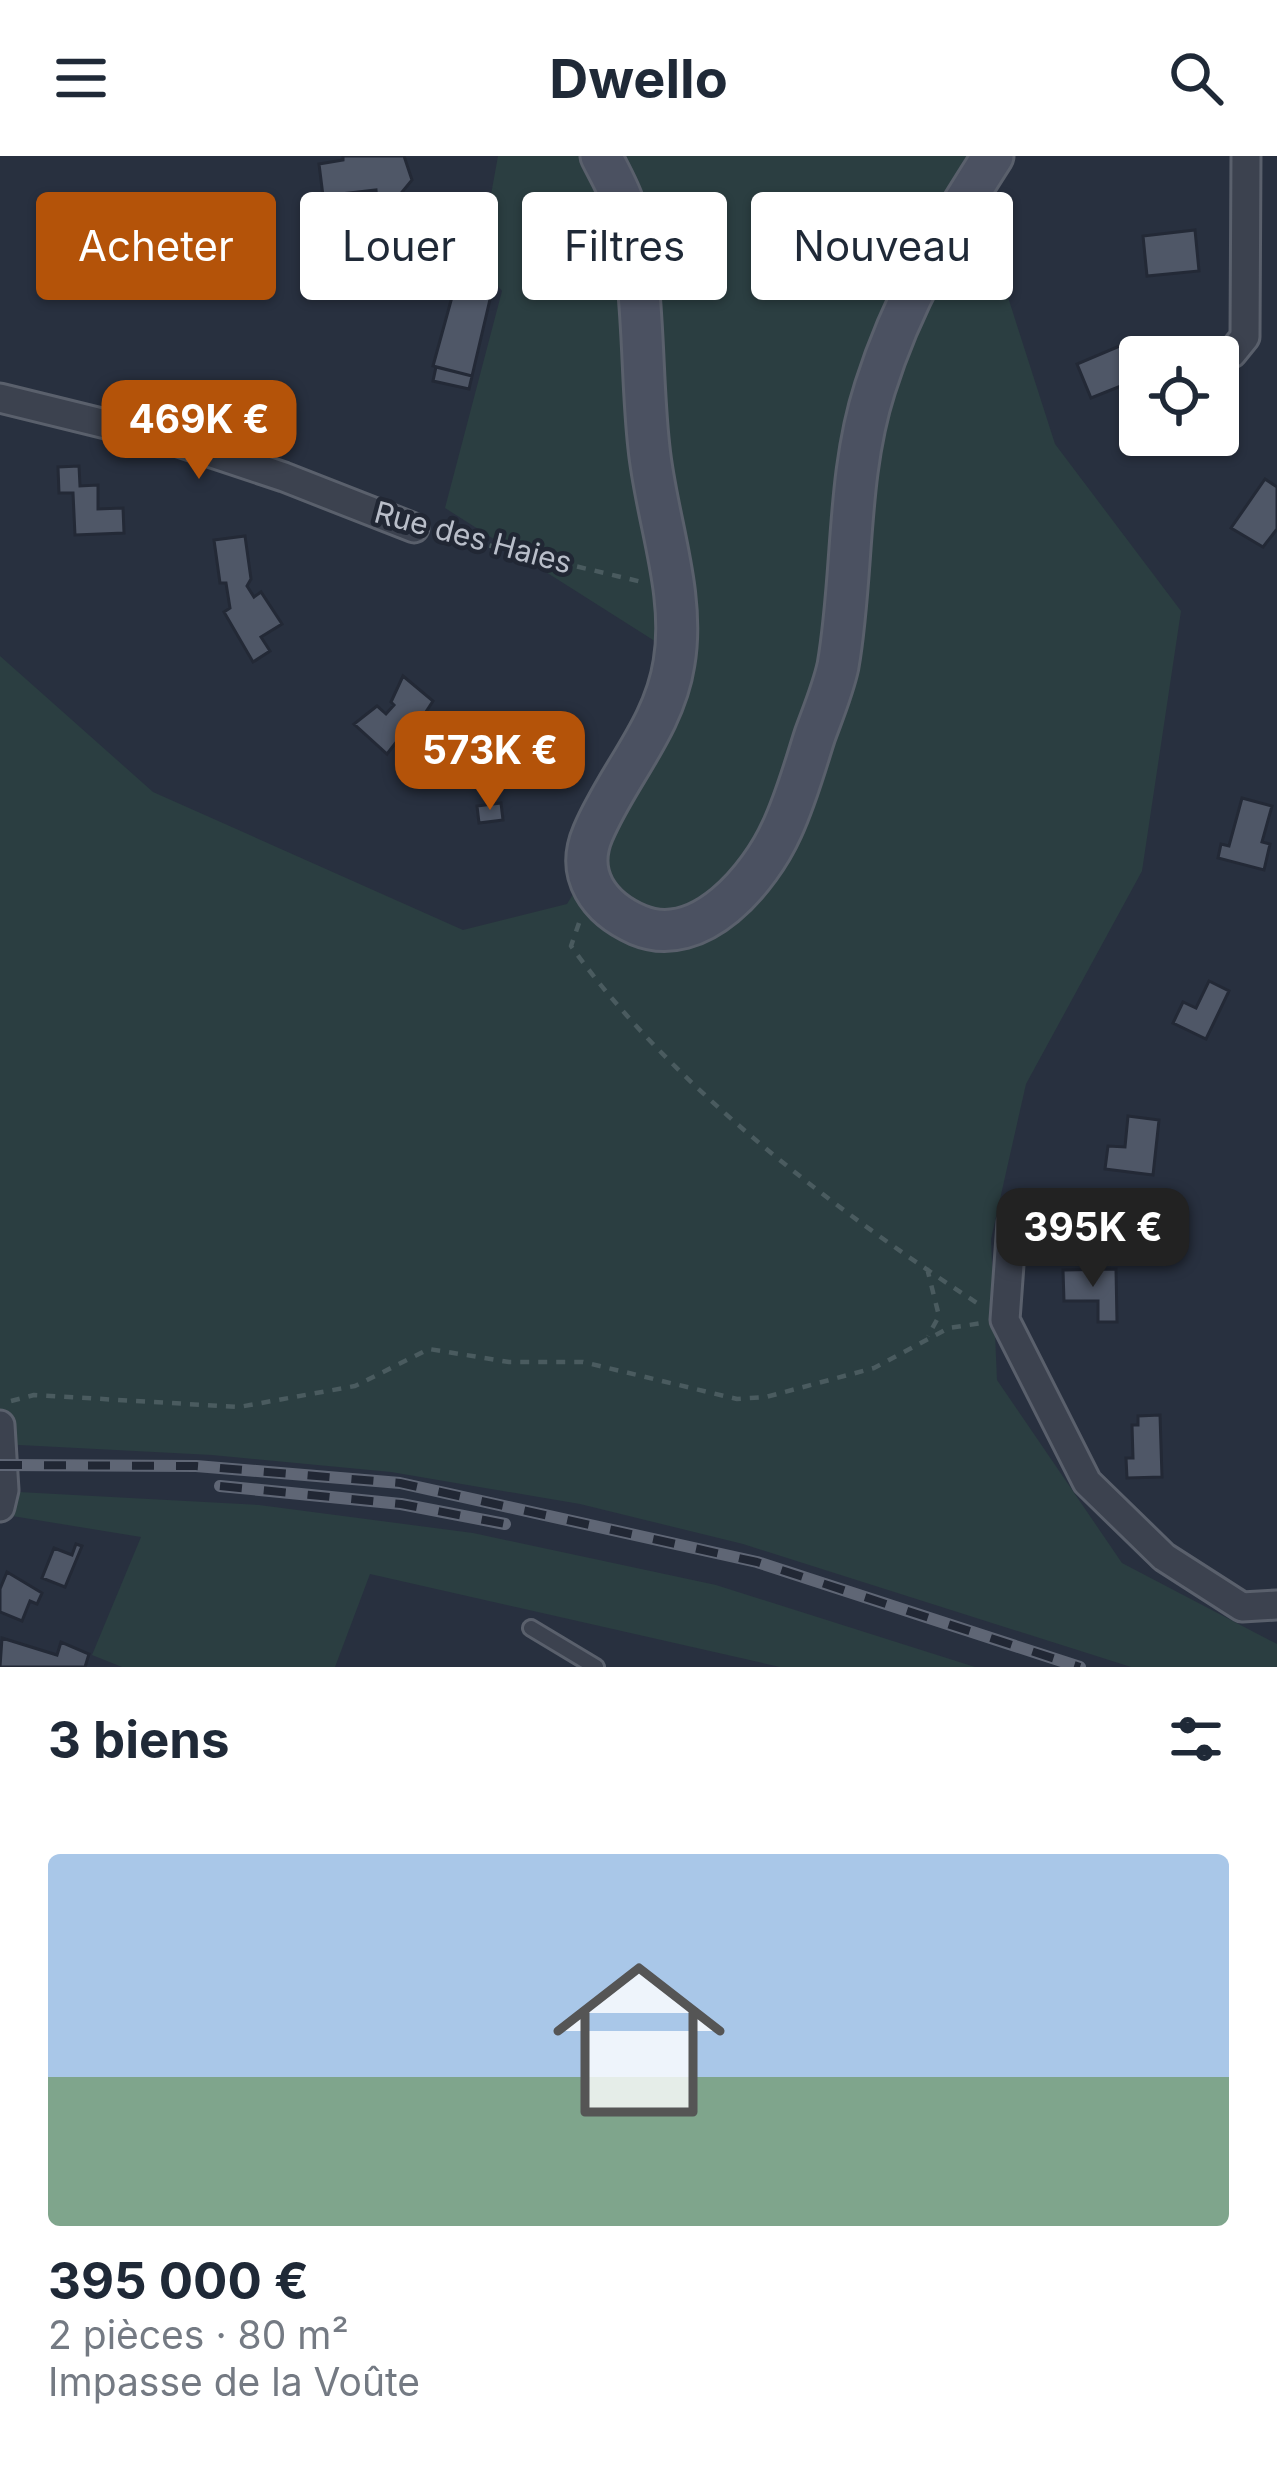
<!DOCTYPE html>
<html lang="fr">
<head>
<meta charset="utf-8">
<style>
	body { margin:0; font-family:Inter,sans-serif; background:#f2f2f3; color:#1f2937; height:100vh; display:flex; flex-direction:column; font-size:45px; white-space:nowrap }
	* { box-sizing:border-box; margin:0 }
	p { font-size:39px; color:#747a83 }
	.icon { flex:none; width:66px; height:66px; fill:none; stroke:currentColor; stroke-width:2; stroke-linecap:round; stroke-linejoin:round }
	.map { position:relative; height:1511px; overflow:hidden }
	.side { display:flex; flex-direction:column; background:#fff; flex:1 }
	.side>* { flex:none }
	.top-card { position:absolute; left:36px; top:36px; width:1206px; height:108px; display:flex; gap:24px }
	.tools { position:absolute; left:1119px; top:180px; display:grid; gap:24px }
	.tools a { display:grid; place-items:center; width:120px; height:120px; border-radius:12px; background:#fff; box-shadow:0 3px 9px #0004; font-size:60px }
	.price { position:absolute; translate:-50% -102px; padding:0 27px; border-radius:24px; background:#b45309; color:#fff; font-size:39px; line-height:78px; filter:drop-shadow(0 3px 6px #0008) }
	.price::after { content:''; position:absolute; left:50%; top:72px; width:36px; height:27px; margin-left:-18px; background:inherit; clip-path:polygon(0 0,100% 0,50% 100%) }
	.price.current { background:#222; color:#fff }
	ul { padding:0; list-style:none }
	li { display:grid; align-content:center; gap:24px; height:636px; padding:0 48px }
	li+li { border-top:3px solid #e0e1e3 }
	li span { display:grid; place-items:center; height:372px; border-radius:12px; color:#555 }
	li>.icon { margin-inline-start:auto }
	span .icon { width:216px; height:216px; fill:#fffc; stroke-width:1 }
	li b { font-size:51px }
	h2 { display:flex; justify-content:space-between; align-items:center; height:144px; padding:0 48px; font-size:51px }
	.pill { padding:0 42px; border-radius:12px; background:#fff; box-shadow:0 3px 9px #0004; font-size:42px; line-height:108px }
	.pill.current { background:#b45309; color:#fff }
	header { display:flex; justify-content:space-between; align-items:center; height:156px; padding:0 48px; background:#fff; font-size:54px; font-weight:700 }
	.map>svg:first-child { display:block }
	.green { fill:#2b3e41 }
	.building { fill:#4f5767; stroke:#232936; stroke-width:3 }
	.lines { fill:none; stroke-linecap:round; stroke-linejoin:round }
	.lane-casing { stroke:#5a606c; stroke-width:20 }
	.street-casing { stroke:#5a606c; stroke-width:33 }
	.secondary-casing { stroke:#5a606c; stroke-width:45 }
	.path { stroke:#4a5b5f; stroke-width:4.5; stroke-dasharray:9 9; stroke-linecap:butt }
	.lane { stroke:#3c424f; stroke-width:14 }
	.street { stroke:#3c424f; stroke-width:27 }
	.secondary { stroke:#4b5161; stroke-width:39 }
	.rail-casing { stroke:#5f6675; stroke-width:12 }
	.rail { stroke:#212734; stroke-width:8; stroke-dasharray:22; stroke-linecap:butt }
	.labels { text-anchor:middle; stroke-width:9; stroke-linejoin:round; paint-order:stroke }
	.street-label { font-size:30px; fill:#b9bec9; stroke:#212734 }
</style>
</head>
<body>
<header><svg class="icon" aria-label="menu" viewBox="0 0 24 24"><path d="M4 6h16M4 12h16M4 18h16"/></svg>Dwello<svg class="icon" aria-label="search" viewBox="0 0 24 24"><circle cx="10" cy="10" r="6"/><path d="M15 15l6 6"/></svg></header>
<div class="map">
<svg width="1277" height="1511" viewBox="0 0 1277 1511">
	<rect width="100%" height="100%" fill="#28303f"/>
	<!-- green -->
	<path class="green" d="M498 0H973L966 10 1055 288 1181 455 1142 715 1026 928 991 1083 997 1224 1122 1407 1277 1488V1511H1131L743 1388 580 1348 391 1316 212 1299 0 1288V500L153 636 463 774 567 748 674 569 661 489 445 352 502 135 479 105Z
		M0 1335 259 1349 473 1377 716 1429 975 1511H780L370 1418 335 1511H122L92 1499 141 1381 6 1359Z"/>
	<!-- building -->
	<path class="building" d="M343 0H404L412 24 398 41 388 44 377 46 376 34 323 40 319 8 343 4Z
		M1195 74 1199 115 1147 120 1143 80Z
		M455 130 491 139 472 220 433 210Z
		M1122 189 1136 224 1091 242 1077 208Z
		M436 211 472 220 469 233 433 225Z
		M79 310 80 330 98 329V353L123 352 124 377 75 379 73 337H59L58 311Z
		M1265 323 1277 331V373L1263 391 1231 372Z
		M245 380 251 423 247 430 254 441 261 436 282 468 261 481 270 495 253 506 224 456 230 452 226 427H220L214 384Z
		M403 520 433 545 407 585 401 580 387 598 354 568 377 550 386 558 394 549 391 546Z
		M1242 642 1272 650 1262 686 1270 688 1264 714 1218 702 1221 688 1229 690Z
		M501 647 503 664 479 667 477 650Z
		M1209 825 1229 835 1206 883 1173 867 1183 846 1196 852Z
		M1128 960 1159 964 1153 1019 1105 1013 1108 990 1125 991Z
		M1116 1113 1117 1166H1098V1145H1064L1063 1114Z
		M1160 1259 1162 1321 1127 1322 1126 1302H1133L1132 1269H1138V1260Z
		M76 1388 82 1390 65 1431 42 1422 54 1392 72 1399Z
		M7 1416 42 1437 37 1448 30 1445 22 1465 0 1456V1433Z
		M2 1482 57 1499 61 1486 89 1498 85 1511H0Z"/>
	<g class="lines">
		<!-- lane casing -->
		<g class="lane-casing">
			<path id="lane" d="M531 1472 596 1511"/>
		</g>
		<!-- street casing -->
		<g class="street-casing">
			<path id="street" d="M1232 197 1245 181 1246 0
				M0 242 179 286 284 321 414 372
				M1012 1067 1005 1164 1087 1326 1164 1401 1242 1451 1277 1449
				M0 1269 4 1334 0 1351"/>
		</g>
		<!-- secondary casing -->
		<g class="secondary-casing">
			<path id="secondary" d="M601 0C609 16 619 33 624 49 646 127 640 213 649 292 656 362 686 437 674 507 664 572 618 618 593 677 575 719 599 752 638 769 700 795 760 722 782 673 796 643 805 610 815 579 823 557 833 533 838 510 854 418 846 322 875 232 903 143 943 78 993 0"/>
		</g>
		<!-- path -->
		<path class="path" d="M437 377 642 426
			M579 767 571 790C671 930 836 1055 980 1149
			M927 1112 939 1160 928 1180
			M11 1245 34 1239 239 1251 355 1230 429 1193 509 1206H583L737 1243 766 1241 874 1212 949 1172 982 1167"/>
		<!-- lane -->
		<use href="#lane" class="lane"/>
		<!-- street -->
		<use href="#street" class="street"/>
		<!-- secondary -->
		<use href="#secondary" class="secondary"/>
		<!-- rail casing -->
		<g class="rail-casing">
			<path id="rail" d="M0 1309 196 1310 400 1327 757 1406 1080 1511
				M220 1330 401 1348 505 1368"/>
		</g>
		<!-- rail -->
		<use href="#rail" class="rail"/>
	</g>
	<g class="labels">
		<!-- street labels -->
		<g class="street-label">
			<text transform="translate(473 382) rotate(15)" y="10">Rue des Haies</text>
		</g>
	</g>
</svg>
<div class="tools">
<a><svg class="icon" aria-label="locate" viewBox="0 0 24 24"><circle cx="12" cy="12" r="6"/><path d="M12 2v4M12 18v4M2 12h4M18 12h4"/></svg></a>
</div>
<b class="price" style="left:199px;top:326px">469K €</b>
<b class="price" style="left:490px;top:657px">573K €</b>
<b class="price current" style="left:1093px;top:1134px">395K €</b>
<div class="top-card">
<a class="pill current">Acheter</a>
<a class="pill">Louer</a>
<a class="pill">Filtres</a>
<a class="pill">Nouveau</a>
</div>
</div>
<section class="side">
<h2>3 biens<svg class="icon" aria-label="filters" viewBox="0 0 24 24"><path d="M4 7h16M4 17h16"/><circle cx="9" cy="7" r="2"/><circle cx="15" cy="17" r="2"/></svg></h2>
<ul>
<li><span style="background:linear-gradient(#a9c7e8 60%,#7fa58c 0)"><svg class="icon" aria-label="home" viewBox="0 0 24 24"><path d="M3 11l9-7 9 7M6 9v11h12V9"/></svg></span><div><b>395 000 €</b><p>2 pièces · 80 m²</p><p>Impasse de la Voûte</p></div></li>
</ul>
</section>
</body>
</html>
